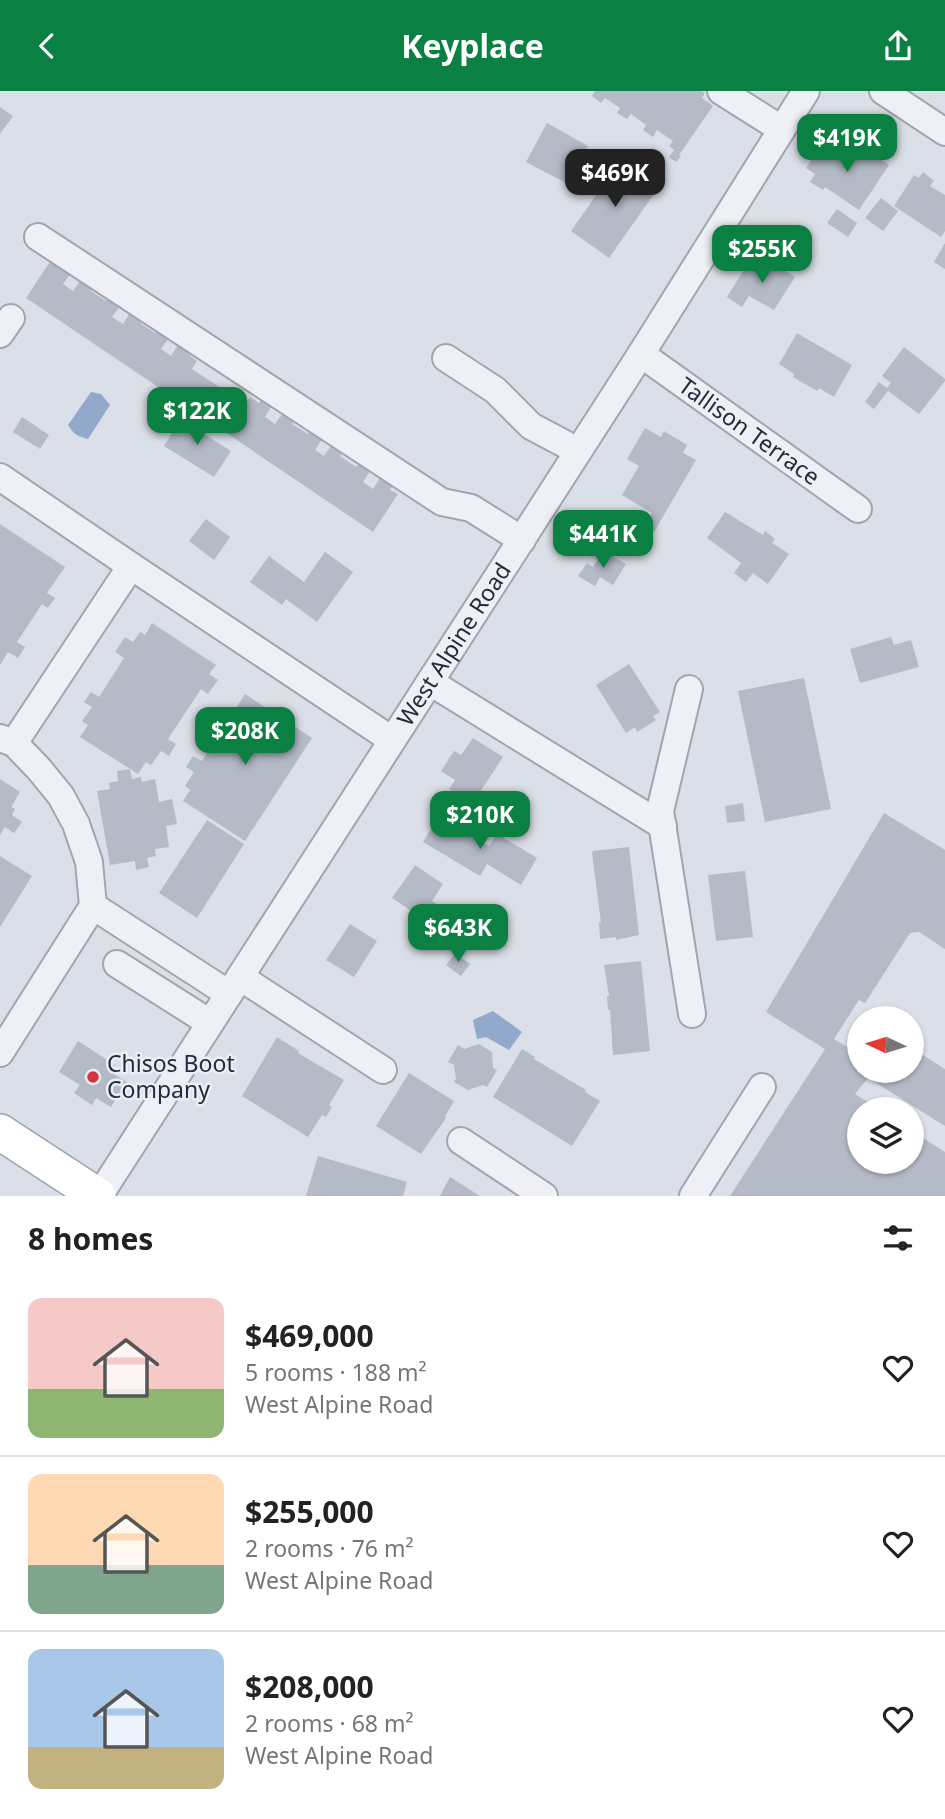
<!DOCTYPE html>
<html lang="en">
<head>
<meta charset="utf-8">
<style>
	body { margin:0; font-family:"Noto Sans",sans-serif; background:#f2f2f2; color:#222; height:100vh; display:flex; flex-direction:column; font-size:26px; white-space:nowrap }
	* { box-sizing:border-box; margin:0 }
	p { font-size:23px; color:#767676 }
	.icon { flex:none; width:38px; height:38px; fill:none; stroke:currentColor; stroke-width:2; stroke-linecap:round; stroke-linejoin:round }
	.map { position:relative; height:1105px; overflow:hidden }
	.details { display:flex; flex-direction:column; background:#fff; flex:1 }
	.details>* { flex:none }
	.needle { width:46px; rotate:274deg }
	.tools { position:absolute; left:847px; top:915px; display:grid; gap:14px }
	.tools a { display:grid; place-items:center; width:77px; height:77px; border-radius:50%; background:#fff; box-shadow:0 2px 5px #0004; font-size:35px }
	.price { position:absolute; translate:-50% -60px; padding:0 16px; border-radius:14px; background:#0b8043; color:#fff; font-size:23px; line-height:46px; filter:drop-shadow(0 2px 4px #0008) }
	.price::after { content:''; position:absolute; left:50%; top:42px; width:21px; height:16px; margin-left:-10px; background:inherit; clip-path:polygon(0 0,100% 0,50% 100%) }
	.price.active { background:#222; color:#fff }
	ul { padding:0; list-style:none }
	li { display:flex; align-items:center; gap:21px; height:175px; padding:0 28px }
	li+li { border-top:2px solid #e0e0e0 }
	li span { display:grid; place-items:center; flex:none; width:196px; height:140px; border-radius:14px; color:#555 }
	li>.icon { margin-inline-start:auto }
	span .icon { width:84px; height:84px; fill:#fffc; stroke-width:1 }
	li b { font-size:30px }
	h2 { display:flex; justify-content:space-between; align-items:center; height:84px; padding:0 28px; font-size:30px }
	header { display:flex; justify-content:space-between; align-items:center; height:91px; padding:0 28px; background:#0b8043; color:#fff; font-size:32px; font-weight:700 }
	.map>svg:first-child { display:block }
	.water { fill:#92a9cb }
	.building { fill:#b5bac7 }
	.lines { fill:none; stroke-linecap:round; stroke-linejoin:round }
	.minor-casing { stroke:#a0a5b1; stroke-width:30 }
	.major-casing { stroke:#99a2b4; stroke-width:38 }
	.minor { stroke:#eef0f5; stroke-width:26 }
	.major { stroke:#fff; stroke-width:35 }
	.poi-dot { fill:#da323e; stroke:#eaeef5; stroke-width:2.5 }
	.labels { text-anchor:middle; stroke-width:5; stroke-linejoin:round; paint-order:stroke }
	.street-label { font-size:23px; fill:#242b3f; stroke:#eaeef5 }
	.poi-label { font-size:23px; fill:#242b3f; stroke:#eaeef5; text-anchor:start }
</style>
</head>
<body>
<header><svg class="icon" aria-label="back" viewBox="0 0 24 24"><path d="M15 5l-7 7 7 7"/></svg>Keyplace<svg class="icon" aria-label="share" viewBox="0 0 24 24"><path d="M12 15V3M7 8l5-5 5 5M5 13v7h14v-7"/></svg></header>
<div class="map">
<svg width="945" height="1105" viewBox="0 0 945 1105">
	<rect width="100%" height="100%" fill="#dbdfe7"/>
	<!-- water -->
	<path class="water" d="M91 301 101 303 110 314 88 348C78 345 74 344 68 334Z
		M493 920 522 941 509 959 486 946 477 948 473 929Z"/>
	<!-- building -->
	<path class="building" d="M595 0H701L705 2 702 7 713 15 679 64 681 65 676 71 669 66 674 59 669 55 673 50 657 39 653 46 643 39 646 34 631 23 627 28 617 22 620 17 605 7 601 12 592 5Z
		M0 16 13 25 0 43Z
		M547 32 588 55 568 93 526 71Z
		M821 54 844 69 841 73 845 76 859 54 889 74 859 119 825 96 823 99 810 91 815 83 806 77Z
		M621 69 659 96 609 167 571 140Z
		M923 81 934 90 930 95 945 104V140L941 146 894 115 914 84 919 87Z
		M881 107 898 120 883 140 865 127Z
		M837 118 857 132 848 146 827 132Z
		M945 152V178L934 171Z
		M51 169 71 182 63 193 73 200 82 187 94 195 91 200 106 210 110 204 122 212 112 226 123 233 131 220 143 227 140 232 155 242 159 237 171 244 161 258 171 265 181 249 194 258 190 265 197 270 192 278 245 313 250 306 259 312 263 306 273 313 265 326 275 333 284 320 296 328 292 333 308 343 310 339 323 347 315 359 324 365 333 352 344 360 340 365 356 376 360 371 371 379 363 391 373 398 382 384 394 393 390 399 398 403 373 441 26 207Z
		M768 169 795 186 774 219 749 205 742 216 727 206 749 171 762 179Z
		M797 242 852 274 834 306 819 297 817 300 793 286 794 283 779 273Z
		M904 256 945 288V290L919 323 888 300 874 318 865 311 879 291 887 297 891 292 882 285Z
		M22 326 49 344 40 358 13 341Z
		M181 327 190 333 193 328 207 338 204 343 231 360 214 386 164 355Z
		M645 337 661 346 664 340 687 354 683 362 696 369 654 441 644 436 652 422 622 404 639 375 627 368Z
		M725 421 763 444 765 440 775 448 772 452 789 463 768 493 753 482 746 491 734 482 741 472 707 447Z
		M206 428 230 446 214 469 189 450Z
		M0 433 65 476 47 502 55 507 48 517 42 513 17 551 25 556 18 567 8 561 0 574Z
		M603 460 626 473 613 494 600 486 595 495 578 485 587 472 593 476Z
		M325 461 353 481 317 531 286 508 282 514 250 491 269 465 304 491Z
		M152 532 216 574 209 583 218 589 208 603 201 598 168 648 176 653 169 665 161 660 151 674 146 671 138 683 80 646 88 634 82 630 92 616 84 611 91 601 99 606 124 567 115 561 125 546 133 551 140 541 145 544Z
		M891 546 894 554 911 549 919 576 860 592 850 558Z
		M629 573 660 621 653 625 656 629 637 641 635 636 626 642 596 594Z
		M804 587 831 718 765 731 738 600Z
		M245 603 312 647 245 750 183 710 190 699 185 695 194 681 186 676 193 665 202 670Z
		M473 647 503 666 472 713 449 698 455 689 441 680 454 660 461 664Z
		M130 678 132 688 141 686 142 691 155 688 159 711 172 708 177 733 166 735 169 756 155 758 156 765 147 767 149 776 136 779 135 770 110 774 97 700 110 698 109 692 118 690 117 680Z
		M0 688 20 701 11 716 15 718 12 724 22 731 14 742 5 736 0 744Z
		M743 712 745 730 727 732 725 715Z
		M884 722 945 759V858L919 841 910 842 865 912 859 909 834 948 859 963V980H912V957L945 978V1035L868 987 855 1003 879 1018H859V1071H912V1040L945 1061V1105H730L825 958 766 921Z
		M439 725 489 755 497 743 537 767 521 794 487 773 480 785 423 751Z
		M207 729 244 753 197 827 159 802Z
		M629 756 639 844 616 849V846L600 848 599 832H601L592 762 593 760Z
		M0 765 32 785 0 836Z
		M415 774 443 793 432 810 454 824 443 841 392 807Z
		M745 780 753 846 716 850 708 784Z
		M350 833 377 850 354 886 326 869Z
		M455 862 470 873 461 885 446 874Z
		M641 870 650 960 613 964 610 919H608L607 905H609L604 874Z
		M277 946 299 960 298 962 344 989 329 1014 332 1016 326 1026 322 1024 308 1046 242 1005Z
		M78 950 115 974 111 981 127 991 111 1016 96 1007 92 1014 74 1002 80 994 59 981Z
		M479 953 492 961 493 977 497 979 487 996 483 994 468 999 454 991 456 988 454 974 448 971 458 954 464 958Z
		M522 958 535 966 534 968 586 999 585 1001 600 1010 572 1055 493 1006Z
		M409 982 454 1010 445 1025 446 1027 421 1063 376 1035Z
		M318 1065 407 1091 403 1105H306Z
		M450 1086 480 1105H440Z"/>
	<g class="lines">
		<!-- minor casing -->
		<g class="minor-casing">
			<g id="minor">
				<path d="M721 0 781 38"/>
				<path d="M883 0 945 41"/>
				<path d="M38 146 442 411 471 417 522 449"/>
				<path d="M0 243 11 227"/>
				<path id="s1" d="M641 263 858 418"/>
				<path d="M446 267 495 299 531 335 578 360"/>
				<path d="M0 386 131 475 14 652"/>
				<path d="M131 475 392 649"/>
				<path d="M430 591 663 735"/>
				<path d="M689 598 660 720 692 923"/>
				<path d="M0 647 14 652 39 678 61 705 76 733 89 771 93 815 0 962"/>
				<path d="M93 815 229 903"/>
				<path d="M117 873 210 932"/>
				<path d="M240 886 383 979"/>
				<path d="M461 1050 544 1105"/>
				<path id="s2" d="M99 1105 641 263 806 0"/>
				<path d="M693 1105 762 996"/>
			</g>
		</g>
		<!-- major casing -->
		<g class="major-casing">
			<path id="major" d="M0 1041 98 1105"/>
		</g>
		<!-- minor -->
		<use href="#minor" class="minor"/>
		<!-- major -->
		<use href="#major" class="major"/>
	</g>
	<!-- markers -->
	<circle class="poi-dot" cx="93" cy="986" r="7"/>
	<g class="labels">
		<!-- street labels -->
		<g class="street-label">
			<text dy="8" stroke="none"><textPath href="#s1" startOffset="133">Tallison Terrace</textPath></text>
			<text dy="8" stroke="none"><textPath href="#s2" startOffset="656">West Alpine Road</textPath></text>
		</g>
		<!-- poi labels -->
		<g class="poi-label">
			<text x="107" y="981">Chisos Boot<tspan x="107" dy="26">Company</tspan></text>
		</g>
	</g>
</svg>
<div class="tools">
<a><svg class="needle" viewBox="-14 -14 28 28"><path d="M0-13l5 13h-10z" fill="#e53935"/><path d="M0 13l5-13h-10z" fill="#767676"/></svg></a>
<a><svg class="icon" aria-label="layers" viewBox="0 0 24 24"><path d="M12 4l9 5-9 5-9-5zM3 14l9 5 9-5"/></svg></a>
</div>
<b class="price" style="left:847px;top:83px">$419K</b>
<b class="price active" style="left:615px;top:118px">$469K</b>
<b class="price" style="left:762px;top:194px">$255K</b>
<b class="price" style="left:197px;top:356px">$122K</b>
<b class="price" style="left:603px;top:479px">$441K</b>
<b class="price" style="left:245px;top:676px">$208K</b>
<b class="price" style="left:480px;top:760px">$210K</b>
<b class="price" style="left:458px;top:873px">$643K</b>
</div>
<section class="details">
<h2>8 homes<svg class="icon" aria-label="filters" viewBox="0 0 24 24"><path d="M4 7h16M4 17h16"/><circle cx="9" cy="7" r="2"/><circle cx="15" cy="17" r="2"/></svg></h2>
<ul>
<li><span style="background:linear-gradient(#f6c9c9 65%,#8fb573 0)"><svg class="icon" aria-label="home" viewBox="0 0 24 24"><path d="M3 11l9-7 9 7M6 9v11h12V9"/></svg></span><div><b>$469,000</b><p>5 rooms · 188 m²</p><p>West Alpine Road</p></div><svg class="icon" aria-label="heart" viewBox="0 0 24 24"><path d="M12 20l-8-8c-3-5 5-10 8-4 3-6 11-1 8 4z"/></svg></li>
<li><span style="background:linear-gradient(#ffd9b3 65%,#7fa58c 0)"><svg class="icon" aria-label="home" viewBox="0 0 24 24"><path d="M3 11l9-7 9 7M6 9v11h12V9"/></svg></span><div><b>$255,000</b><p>2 rooms · 76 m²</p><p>West Alpine Road</p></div><svg class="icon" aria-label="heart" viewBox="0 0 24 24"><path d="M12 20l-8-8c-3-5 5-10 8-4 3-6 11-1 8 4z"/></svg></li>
<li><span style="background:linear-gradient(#a9c7e8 70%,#c2b280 0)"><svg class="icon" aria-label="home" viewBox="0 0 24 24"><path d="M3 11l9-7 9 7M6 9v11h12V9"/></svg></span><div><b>$208,000</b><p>2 rooms · 68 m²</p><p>West Alpine Road</p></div><svg class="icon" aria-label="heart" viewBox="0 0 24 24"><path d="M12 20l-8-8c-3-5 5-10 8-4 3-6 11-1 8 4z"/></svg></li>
</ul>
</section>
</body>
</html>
